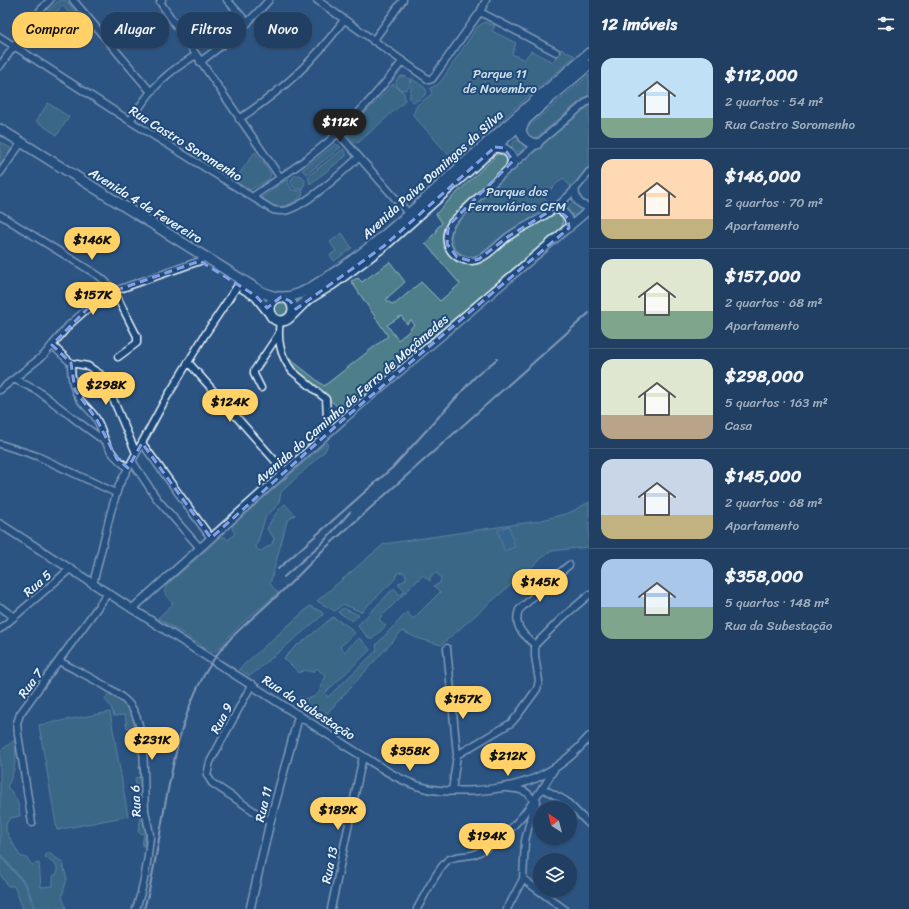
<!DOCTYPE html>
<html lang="pt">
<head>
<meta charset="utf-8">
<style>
	body { margin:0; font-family:Sriracha,sans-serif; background:#2d4a6b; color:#f1f3f6; height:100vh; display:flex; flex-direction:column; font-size:15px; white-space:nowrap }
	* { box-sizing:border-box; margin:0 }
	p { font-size:13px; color:#a2afbe }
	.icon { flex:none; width:22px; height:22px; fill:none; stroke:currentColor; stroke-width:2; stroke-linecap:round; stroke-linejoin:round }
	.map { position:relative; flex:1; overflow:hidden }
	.sheet { display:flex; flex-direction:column; background:#203f62; width:320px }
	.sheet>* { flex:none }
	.top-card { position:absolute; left:12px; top:12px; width:380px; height:36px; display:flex; gap:8px }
	.needle { width:26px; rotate:324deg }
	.fabs { position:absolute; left:533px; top:801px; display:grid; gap:8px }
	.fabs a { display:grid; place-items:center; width:44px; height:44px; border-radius:50%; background:#203f62; box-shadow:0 1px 3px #0004,0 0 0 1px #3d5877; font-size:20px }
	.price { position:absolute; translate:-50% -34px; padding:0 9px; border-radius:14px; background:#ffd166; color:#111; font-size:13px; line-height:26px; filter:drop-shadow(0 1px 2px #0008) }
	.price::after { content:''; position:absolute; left:50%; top:24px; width:12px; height:9px; margin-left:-6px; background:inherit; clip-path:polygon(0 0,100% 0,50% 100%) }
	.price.on { background:#222; color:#fff }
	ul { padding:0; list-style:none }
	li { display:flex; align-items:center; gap:12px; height:100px; padding:0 12px }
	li+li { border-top:1px solid #3d5877 }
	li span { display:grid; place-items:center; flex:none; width:112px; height:80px; border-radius:12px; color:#555 }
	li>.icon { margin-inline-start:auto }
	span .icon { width:48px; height:48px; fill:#fffc; stroke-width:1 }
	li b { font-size:17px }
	h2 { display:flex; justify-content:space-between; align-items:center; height:48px; padding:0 12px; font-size:17px }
	.pill { padding:0 14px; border-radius:16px; background:#203f62; box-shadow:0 1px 3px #0004,0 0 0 1px #3d5877; font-size:14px; line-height:36px }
	.pill.on { background:#ffd166; color:#111 }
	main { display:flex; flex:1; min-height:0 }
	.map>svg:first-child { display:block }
	.green { fill:#4d7e89; stroke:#9ab8c0; fill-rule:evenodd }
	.water { fill:#40789a; stroke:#83a8c0 }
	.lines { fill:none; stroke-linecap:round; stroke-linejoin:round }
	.stream { stroke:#83a8c0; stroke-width:2 }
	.minor-casing { stroke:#e8f1f8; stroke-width:9 }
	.tertiary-casing { stroke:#e8f1f8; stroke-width:10 }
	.primary-casing { stroke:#e8f1f8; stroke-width:12 }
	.minor { stroke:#1f4a7a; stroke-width:6 }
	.tertiary { stroke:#1f4a7a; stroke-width:7 }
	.primary { stroke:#1f4a7a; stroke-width:9 }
	.rail { stroke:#e8f1f8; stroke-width:2 }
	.marked { fill:none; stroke:#82a0e8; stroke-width:3; stroke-dasharray:8 5; stroke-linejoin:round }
	.labels { text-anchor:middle; stroke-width:4; stroke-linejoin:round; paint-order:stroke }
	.park-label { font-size:13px; fill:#d1e0e7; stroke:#1f4a7a }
	.street-label { font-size:13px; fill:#e8f1f8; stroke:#1f4a7a }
</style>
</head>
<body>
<main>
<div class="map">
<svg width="589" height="909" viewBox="0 0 589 909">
	<rect width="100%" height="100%" fill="#2b5483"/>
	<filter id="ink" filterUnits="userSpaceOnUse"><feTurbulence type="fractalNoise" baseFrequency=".025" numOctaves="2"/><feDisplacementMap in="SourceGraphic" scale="8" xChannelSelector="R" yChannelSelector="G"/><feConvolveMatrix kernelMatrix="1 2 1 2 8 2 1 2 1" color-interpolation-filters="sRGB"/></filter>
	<g filter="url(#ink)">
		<!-- green -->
		<path class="green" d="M59 0H66L78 15 74 19 63 6 51 16 48 11Z
			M485 22 495 26 492 31 516 43 512 54 524 60 531 51 553 62 561 49 575 56 454 161 413 115 417 105 432 94 430 88 437 85 442 80 477 27Z
			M589 75V94L537 137 531 138 526 131 527 128Z
			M396 83a7 7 0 1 1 14 0a7 7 0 1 1-14 0Z
			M411 78 425 88 427 92 425 95 415 102 411 101C407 93 414 86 411 78Z
			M393 84 404 93 405 99 403 103 359 142 354 143 348 136 347 132Z
			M48 103 69 117 57 135 36 121Z
			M589 105V166L572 188 563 178 543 196 552 206 550 208C540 215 528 219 517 226 510 230 503 235 497 240 490 245 484 254 475 256 453 259 445 235 458 220L526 157Z
			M512 146a6 6 0 1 1 12 0a6 6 0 1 1-12 0Z
			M0 142 12 149 0 166Z
			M336 144 341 147 307 174 302 170Z
			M343 149 346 153V156L310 184 308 176Z
			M255 152 271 174 269 179 250 190 234 181Z
			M498 154H502L507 159V166C494 178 448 215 444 228 441 238 443 249 450 256 458 264 468 266 479 264L525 230 556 214 560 215 563 218 562 227 344 412 294 370 290 362V359L324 386 388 336 351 281 358 278 362 282 390 262 405 282 387 298V301L392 304H395L421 282 440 301 460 284 425 243 437 231 436 229 442 223 436 214 444 205ZM401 316 407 324 411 320 414 324 408 332 398 340 387 325Z
			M291 182a7 7 0 1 1 14 0a7 7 0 1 1-14 0Z
			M289 178 288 183 292 190 300 191 303 189 302 196C290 207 273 212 262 197Z
			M568 209a6 6 0 1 1 12 0a6 6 0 1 1-12 0Z
			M342 233 352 248 334 261 330 255 336 251 330 242Z
			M272 309a9 9 0 1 1 18 0a9 9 0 1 1-18 0Z
			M326 443H328L325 451 281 492 279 503 274 509 266 516 256 547 258 550 261 551 272 544 274 538 267 529C271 520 277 510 285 504L295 515 287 521 270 584 278 593 240 625 214 653 158 618 173 604C168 597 161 594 167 585L221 537H225L228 540 235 534 232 528 234 524Z
			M589 502V547L550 551 441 645 417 638 402 631 320 721 294 704 300 697C311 702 322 694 322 682L326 677 317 668 313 672 304 670 299 673 284 658 297 645 300 644 333 617 349 627 355 633 340 647 344 652 359 638 369 648 370 650 325 693 328 697 377 650 376 645 407 612 413 619 440 592 434 586 440 583 441 578 438 574 435 573 433 574 430 578V581L423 575 379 619 386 626 371 640 359 628 358 625 393 589H395L400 595 405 591 398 583 402 582 406 579V575L403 572 397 573 395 579 361 612 343 604 335 611 317 601 384 544 538 521 569 513Z
			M310 606 322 612 323 615 250 676 239 669Z
			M343 608 359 615 352 621 338 612Z
			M110 691C114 695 120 699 124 703 136 715 141 737 138 753H137L133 736H128V734L132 733 131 727 127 728 125 715 114 716 111 707 105 699Z
			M110 712 128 816 57 830 39 725Z
			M15 740C17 756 15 773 7 787 15 794 20 805 20 816L10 818 6 824V831L20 856 27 858 32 865 39 863 41 887 53 886V876L57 874V866L45 857 47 852 62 862 67 879 62 896 66 909H23L14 886H8L0 874V751Z
			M139 766H140L142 777V811L146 834 144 846H142L144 834 138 832 141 816 135 778 140 777Z"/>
		<!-- water -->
		<path class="water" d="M509 526 515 547 504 551 498 530Z"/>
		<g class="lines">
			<!-- stream -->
			<path class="stream" d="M0 855 26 885 35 909"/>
			<!-- minor casing -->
			<g class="minor-casing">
				<path id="minor" d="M73 0 151 92
					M162 0 160 2 280 177
					M227 0 248 23
					M317 0 429 80 432 79 435 75 480 12
					M486 0 480 12 556 52
					M0 37 130 121 273 210C278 211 283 212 288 210 307 204 343 172 359 157
					M373 41 403 0
					M200 62C226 43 249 23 269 0
					M0 66 35 16 50 0
					M589 100 511 166 452 222C447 230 444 239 449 248 453 256 462 261 471 261 486 260 498 244 509 236 522 227 538 221 551 211 566 200 578 187 589 172
					M239 119C283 90 313 62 344 20
					M130 121C140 106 150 91 163 79 173 69 185 62 196 55
					M338 133 409 214
					M0 173 19 146
					M252 197C281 177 312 157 338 133 362 111 382 87 402 62
					M0 215 99 276 106 282 114 291 137 336V343L118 357
					M280 321C277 340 280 355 292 371L326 399 328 433
					M52 345 71 363 88 366 100 374 107 385 136 453
					M188 362 285 472
					M71 363C71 375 72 388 79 398 84 406 93 412 97 420 101 427 103 435 106 443 111 454 119 461 128 468
					M14 379 38 391 50 400 81 424 106 442
					M261 388 254 374V371L278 335
					M0 390 44 355 69 325 86 310 114 291 200 261
					M142 443 211 538
					M0 444 37 456 116 493
					M132 461 157 499 200 548
					M93 584 111 511 119 485 164 402 206 333 238 285
					M0 607 14 617
					M0 629 70 569
					M535 645C523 634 513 627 519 610L550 581 569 565
					M447 648 457 755 452 791
					M59 661C78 672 115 688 129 704 148 726 143 781 145 810 146 819 150 829 150 837 148 861 144 886 136 909
					M252 684 210 762 207 775 212 783 270 822
					M457 755 511 723 518 715 537 689 539 681 535 656V645L563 617 589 595
					M506 788C517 789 530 789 533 802
					M541 791 555 768
					M32 823 18 734 17 723 20 714 108 593
					M523 879 564 909
					M331 909 363 756
					M417 909C423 898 439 866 448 860 456 855 466 857 475 854 503 842 526 814 542 788L566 801 589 824
					M507 909 523 879 525 841 531 816 537 801"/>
			</g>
			<!-- tertiary casing -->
			<g class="tertiary-casing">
				<path id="tertiary" d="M575 189C575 200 579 205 589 207
					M555 208C565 212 571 217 569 228
					M0 524 351 749C373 762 394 778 418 786 435 792 451 791 469 791 520 789 555 777 589 737
					M132 609 346 417 589 210
					M250 909 270 822 299 715"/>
			</g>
			<!-- primary casing -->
			<g class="primary-casing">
				<path id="primary" d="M525 121 521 129C522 139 528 143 537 144
					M0 129 260 291C271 297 285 299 298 294 309 290 319 282 329 276 372 249 409 214 446 180 493 137 541 95 589 53
					M495 147C505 148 510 151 513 161L511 166
					M243 288 256 296 271 315
					M269 309a12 12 0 1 1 24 0a12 12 0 1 1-24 0Z
					M289 318 307 300 333 284 384 246 549 99 589 65"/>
			</g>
			<!-- minor -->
			<use href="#minor" class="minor"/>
			<!-- tertiary -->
			<use href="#tertiary" class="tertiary"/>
			<!-- primary -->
			<use href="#primary" class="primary"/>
			<!-- rail -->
			<path class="rail" d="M278 569 393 467 475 377 497 359
				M284 577 323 542 350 512
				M144 909 149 891C155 863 160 834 165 805 175 754 184 702 214 659 229 636 251 620 271 601 289 586 305 569 321 552L589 313"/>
		</g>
	</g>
	<!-- marked area -->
	<path d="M0 0H589V909H0ZM495 147 504 148 513 161 452 222 448 229 447 244 457 257 471 261 479 259 509 236 555 208 568 218 569 228 346 417 211 538 142 443 128 468 117 459 97 420 75 390 71 363 52 345 86 310 114 291 200 261 256 296 267 308 281 297 290 301 296 309 384 246Z" fill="#2b5483" fill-opacity=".55" fill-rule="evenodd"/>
	<path class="marked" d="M495 147 504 148 513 161 452 222 448 229 447 244 457 257 471 261 479 259 509 236 555 208 568 218 569 228 346 417 211 538 142 443 128 468 117 459 97 420 75 390 71 363 52 345 86 310 114 291 200 261 256 296 267 308 281 297 290 301 296 309 384 246Z"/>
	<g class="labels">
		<!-- park labels -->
		<g class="park-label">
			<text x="500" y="78">Parque 11<tspan x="500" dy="15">de Novembro</tspan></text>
			<text x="517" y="196">Parque dos<tspan x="517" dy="15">Ferroviários CFM</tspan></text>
		</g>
		<!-- street labels -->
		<g class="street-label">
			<text transform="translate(186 143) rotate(32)" y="5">Rua Castro Soromenho</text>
			<text transform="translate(432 174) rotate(-42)" y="5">Avenida Paiva Domingos da Silva</text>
			<text transform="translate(146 205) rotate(32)" y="5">Avenida 4 de Fevereiro</text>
			<text transform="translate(351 399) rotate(-41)" y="5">Avenida do Caminho de Ferro de Moçâmedes</text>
			<text transform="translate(37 583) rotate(-41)" y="5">Rua 5</text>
			<text transform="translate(30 683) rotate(-54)" y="5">Rua 7</text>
			<text transform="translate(309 707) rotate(33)" y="5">Rua da Subestação</text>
			<text transform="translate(221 718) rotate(-62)" y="5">Rua 9</text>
			<text transform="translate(135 801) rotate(-93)" y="5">Rua 6</text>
			<text transform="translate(263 804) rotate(-76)" y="5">Rua 11</text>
			<text transform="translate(329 865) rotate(-78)" y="5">Rua 13</text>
		</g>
	</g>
</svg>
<div class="fabs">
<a><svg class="needle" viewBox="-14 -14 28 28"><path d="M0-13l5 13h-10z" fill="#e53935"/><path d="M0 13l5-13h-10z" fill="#a2afbe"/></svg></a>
<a><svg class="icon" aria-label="layers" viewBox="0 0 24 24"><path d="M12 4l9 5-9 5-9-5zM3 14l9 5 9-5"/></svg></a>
</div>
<b class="price on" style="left:340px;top:143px">$112K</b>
<b class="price" style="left:92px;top:261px">$146K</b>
<b class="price" style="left:93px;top:316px">$157K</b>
<b class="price" style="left:106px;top:406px">$298K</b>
<b class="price" style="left:230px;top:423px">$124K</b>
<b class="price" style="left:540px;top:603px">$145K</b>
<b class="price" style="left:463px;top:720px">$157K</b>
<b class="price" style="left:152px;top:761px">$231K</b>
<b class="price" style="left:410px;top:772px">$358K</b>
<b class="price" style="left:508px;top:777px">$212K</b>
<b class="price" style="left:338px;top:831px">$189K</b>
<b class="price" style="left:487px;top:857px">$194K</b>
<div class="top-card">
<a class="pill on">Comprar</a>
<a class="pill">Alugar</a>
<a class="pill">Filtros</a>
<a class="pill">Novo</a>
</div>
</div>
<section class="sheet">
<h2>12 imóveis<svg class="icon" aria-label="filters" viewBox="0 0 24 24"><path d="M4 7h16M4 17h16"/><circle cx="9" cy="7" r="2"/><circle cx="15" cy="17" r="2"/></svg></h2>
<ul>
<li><span style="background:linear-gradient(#bfe0f5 75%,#7fa58c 0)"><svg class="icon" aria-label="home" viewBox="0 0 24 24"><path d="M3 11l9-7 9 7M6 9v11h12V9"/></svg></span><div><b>$112,000</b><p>2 quartos · 54 m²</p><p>Rua Castro Soromenho</p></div></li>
<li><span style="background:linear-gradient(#ffd9b3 75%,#c2b280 0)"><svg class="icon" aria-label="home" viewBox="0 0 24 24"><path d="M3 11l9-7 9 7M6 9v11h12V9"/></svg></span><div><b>$146,000</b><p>2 quartos · 70 m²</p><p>Apartamento</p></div></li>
<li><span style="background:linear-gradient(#dfe7d0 65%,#7fa58c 0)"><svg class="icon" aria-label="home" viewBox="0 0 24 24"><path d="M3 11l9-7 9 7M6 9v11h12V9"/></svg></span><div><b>$157,000</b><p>2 quartos · 68 m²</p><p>Apartamento</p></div></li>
<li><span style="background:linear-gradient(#dfe7d0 70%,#b9a48a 0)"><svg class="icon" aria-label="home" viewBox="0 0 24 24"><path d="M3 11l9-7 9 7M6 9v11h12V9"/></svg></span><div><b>$298,000</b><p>5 quartos · 163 m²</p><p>Casa</p></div></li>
<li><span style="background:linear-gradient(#c9d6e8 70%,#c2b280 0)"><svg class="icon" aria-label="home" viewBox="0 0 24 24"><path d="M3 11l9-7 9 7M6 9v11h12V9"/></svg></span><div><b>$145,000</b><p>2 quartos · 68 m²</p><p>Apartamento</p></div></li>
<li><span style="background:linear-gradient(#a9c7e8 60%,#7fa58c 0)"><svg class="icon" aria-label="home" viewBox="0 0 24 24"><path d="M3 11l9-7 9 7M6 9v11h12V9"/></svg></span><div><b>$358,000</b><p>5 quartos · 148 m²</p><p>Rua da Subestação</p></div></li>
</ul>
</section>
</main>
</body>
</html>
